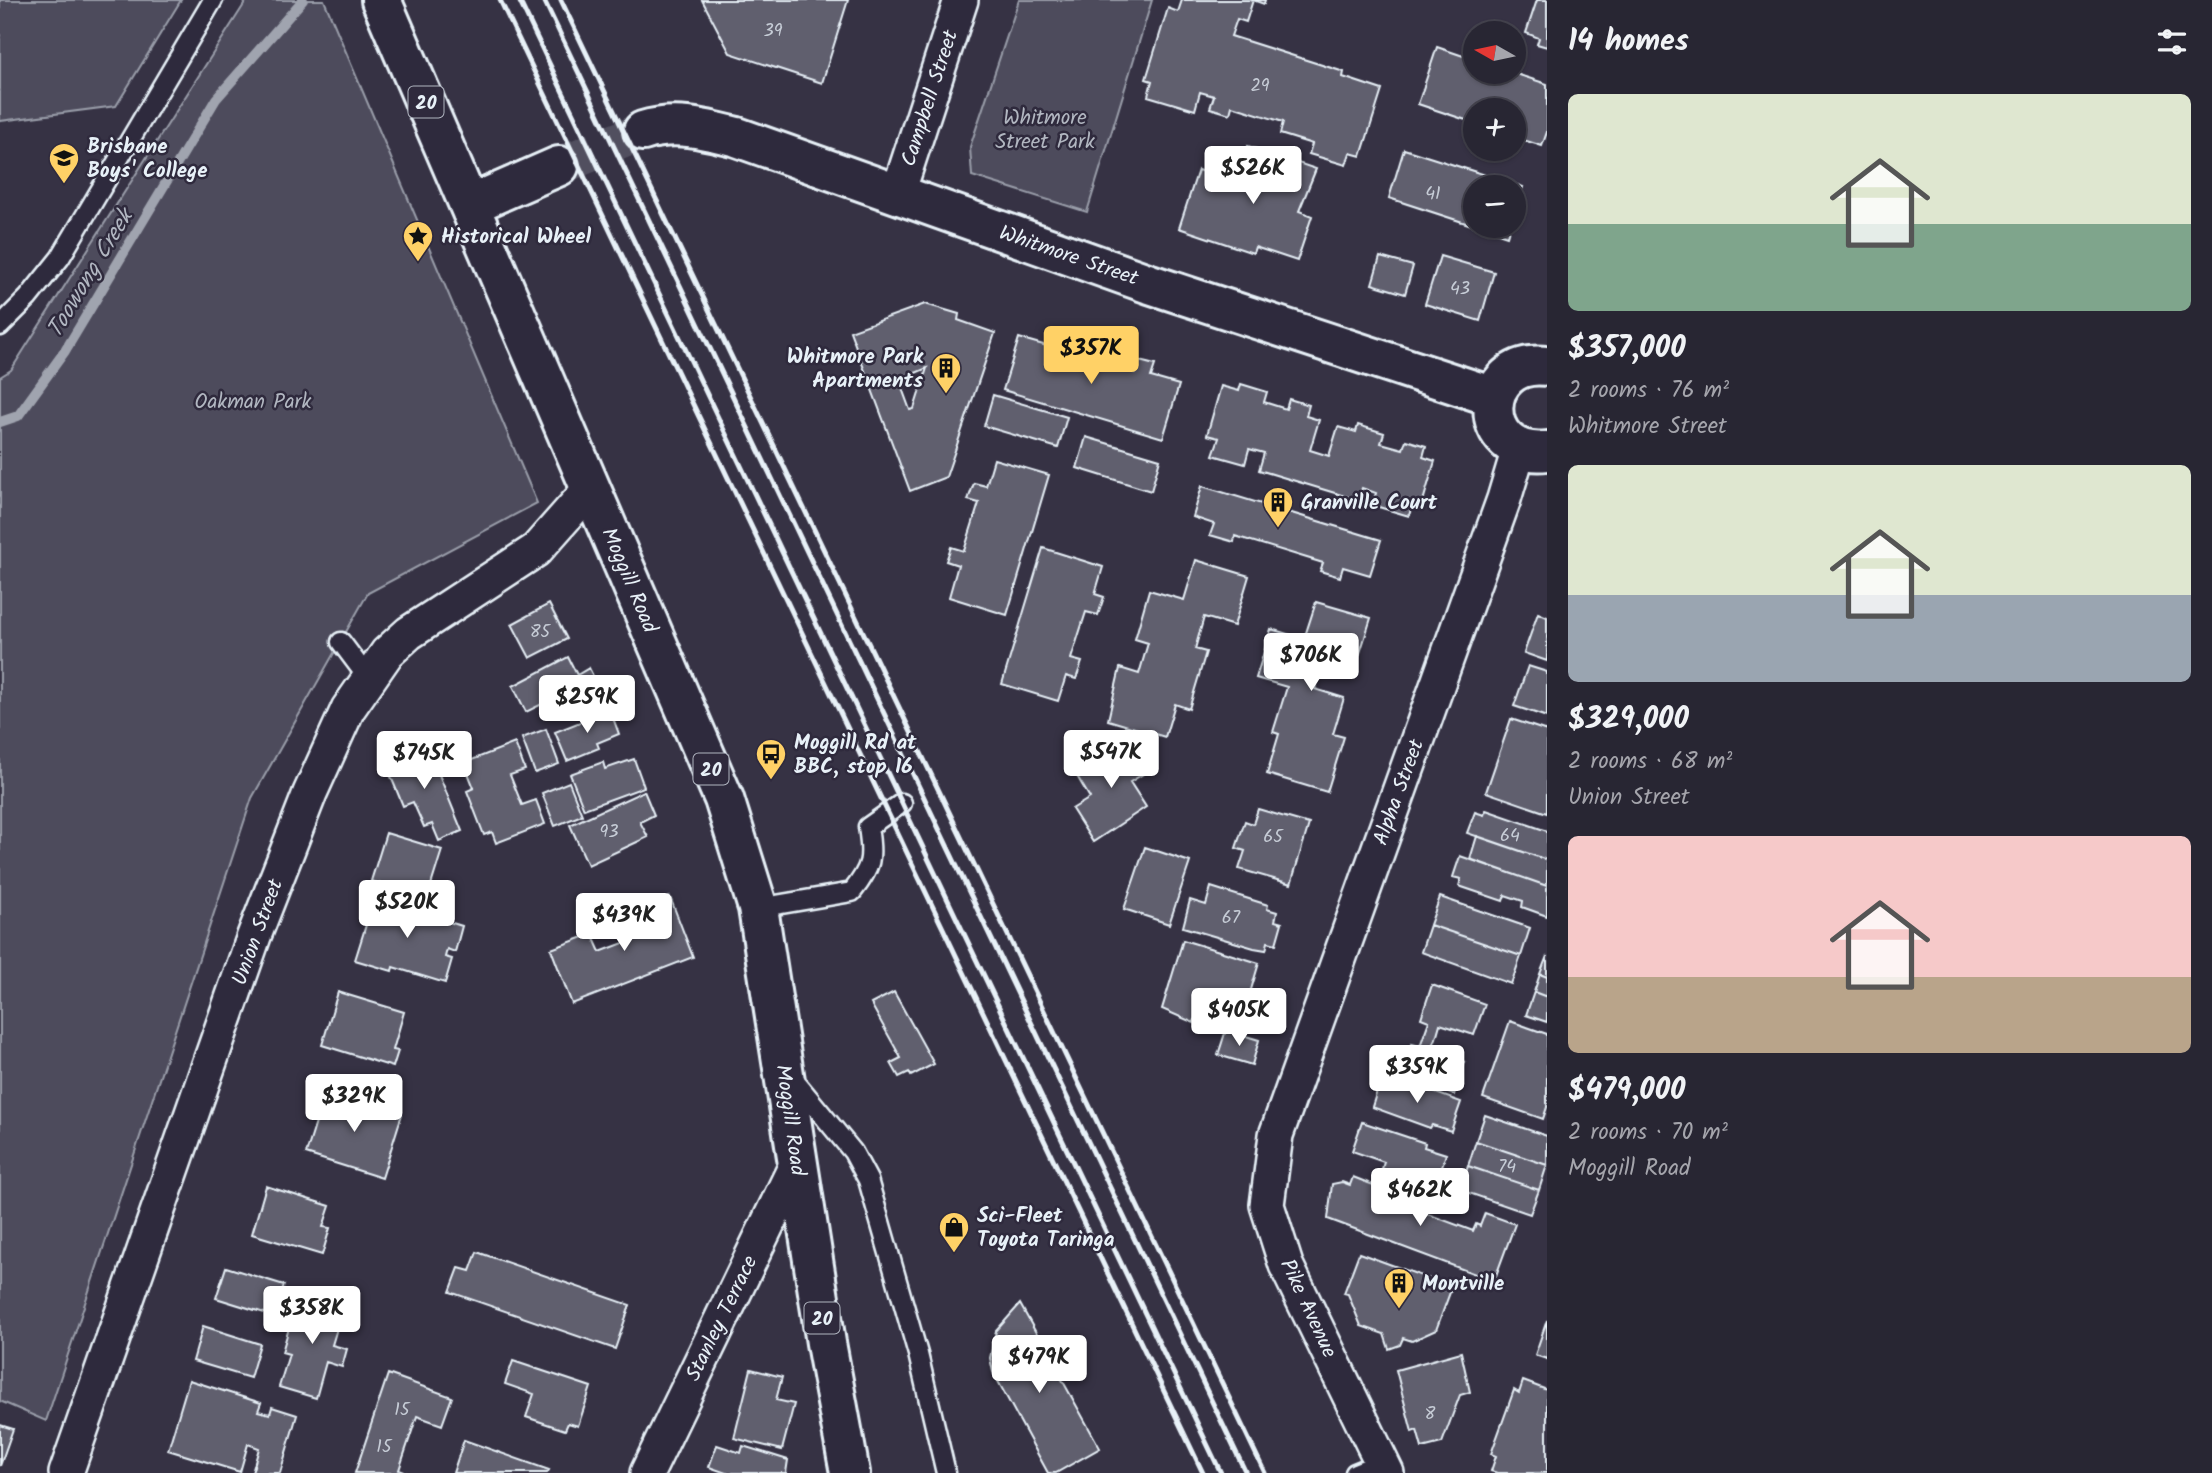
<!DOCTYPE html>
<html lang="en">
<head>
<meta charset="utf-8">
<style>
	body { margin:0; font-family:Kalam,sans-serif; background:#34323f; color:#f1f3f6; height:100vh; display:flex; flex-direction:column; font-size:26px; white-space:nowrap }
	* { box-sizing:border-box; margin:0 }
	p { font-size:23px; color:#a5a5ac }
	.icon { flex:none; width:38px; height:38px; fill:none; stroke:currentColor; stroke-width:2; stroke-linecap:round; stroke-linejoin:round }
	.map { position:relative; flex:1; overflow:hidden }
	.side { display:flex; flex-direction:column; background:#282633; width:665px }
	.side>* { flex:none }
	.needle { width:46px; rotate:279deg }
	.tools { position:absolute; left:1463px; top:21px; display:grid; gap:14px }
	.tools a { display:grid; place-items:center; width:63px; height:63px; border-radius:50%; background:#282633; box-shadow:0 2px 5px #0004,0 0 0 2px #44434e; font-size:35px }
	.price { position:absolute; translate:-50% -60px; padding:0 16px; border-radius:7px; background:#fff; color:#222; font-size:23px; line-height:46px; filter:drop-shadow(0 2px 4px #0008) }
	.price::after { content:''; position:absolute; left:50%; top:42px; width:21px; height:16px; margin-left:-10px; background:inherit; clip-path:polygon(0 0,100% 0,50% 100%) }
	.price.on { background:#ffd166; color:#111 }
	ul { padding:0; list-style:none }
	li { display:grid; align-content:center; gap:14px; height:371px; padding:0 21px }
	li span { display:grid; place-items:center; height:217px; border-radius:10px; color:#555 }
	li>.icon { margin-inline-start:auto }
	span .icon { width:126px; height:126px; fill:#fffc; stroke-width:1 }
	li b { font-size:30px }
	h2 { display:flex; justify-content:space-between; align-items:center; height:84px; padding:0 21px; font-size:30px }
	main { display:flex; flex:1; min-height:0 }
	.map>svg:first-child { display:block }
	.green { fill:#4d4b5c; stroke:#9a9eaa; stroke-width:2 }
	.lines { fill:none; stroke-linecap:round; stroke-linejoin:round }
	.stream { stroke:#a0a4af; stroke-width:10 }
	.building { fill:#605e6e; stroke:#e8f1f8; stroke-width:2; fill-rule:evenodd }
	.secondary-tunnel { stroke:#514f5f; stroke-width:38; stroke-dasharray:38 19; stroke-linecap:butt }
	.lane-casing { stroke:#e8f1f8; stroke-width:23 }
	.street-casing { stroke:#e8f1f8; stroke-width:38 }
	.secondary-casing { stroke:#e8f1f8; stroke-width:44 }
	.highway-casing { stroke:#e8f1f8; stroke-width:44 }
	.lane { stroke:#2f2a3d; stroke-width:18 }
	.street { stroke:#2f2a3d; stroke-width:33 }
	.secondary { stroke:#2f2a3d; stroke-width:38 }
	.highway { stroke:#2f2a3d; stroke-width:38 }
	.rail { stroke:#e8f1f8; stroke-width:5 }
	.labels { text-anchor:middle; stroke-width:5; stroke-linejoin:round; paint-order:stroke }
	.number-label { font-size:18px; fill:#c6ccd6 }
	.shield { fill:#2f2a3d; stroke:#b0b5c0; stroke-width:2 }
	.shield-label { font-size:19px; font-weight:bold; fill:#e8f1f8 }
	.street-label { font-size:21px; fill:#e8f1f8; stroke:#2f2a3d }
	.park-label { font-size:21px; fill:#b2b7c1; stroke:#2f2a3d }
	.poi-label { font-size:21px; font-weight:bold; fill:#e8f1f8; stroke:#2f2a3d; text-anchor:start }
	.water-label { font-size:23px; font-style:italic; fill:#b2b7c2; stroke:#2f2a3d }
</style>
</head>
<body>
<main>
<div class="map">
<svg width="1547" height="1473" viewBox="0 0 1547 1473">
	<rect width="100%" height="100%" fill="#363244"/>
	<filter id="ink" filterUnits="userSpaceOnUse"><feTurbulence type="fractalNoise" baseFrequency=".0143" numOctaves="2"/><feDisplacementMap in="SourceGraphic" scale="14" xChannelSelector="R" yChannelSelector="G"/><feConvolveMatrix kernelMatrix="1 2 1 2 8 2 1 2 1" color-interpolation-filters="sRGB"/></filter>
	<g filter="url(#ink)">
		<!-- green -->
		<path class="green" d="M0 0H181L116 106 0 121Z
			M247 0H324L537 503 368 593 252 798 46 1421 0 1401V377L11 370Z
			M1019 0H1152L1087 212 972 176 970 147Z"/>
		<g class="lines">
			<!-- stream -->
			<path class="stream" d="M0 422 18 416 65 351 216 99 303 0"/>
		</g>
		<!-- building -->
		<path class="building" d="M702 0H848L822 83 730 53Z
			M1182 0H1265L1264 4 1253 0 1246 22 1237 19 1231 36 1344 72 1343 77 1382 90 1361 156 1350 153 1346 165 1309 154 1312 144 1280 134 1283 122 1232 106 1230 114 1210 108 1214 96 1200 92 1195 110 1148 96 1152 81 1146 79 1168 8 1178 12Z
			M1537 0H1547V47L1537 44 1539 38 1526 33Z
			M1437 47 1475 60V72H1510L1547 84V132L1542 146 1514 137V110H1475V123L1418 104Z
			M1248 146 1316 169 1299 211 1312 216 1297 261 1255 247 1253 253 1179 228 1198 170 1239 183Z
			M1404 149 1523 187 1514 215V187H1475V226L1389 198Z
			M1476 226H1510L1507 236Z
			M1440 256 1494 272 1480 321 1425 304Z
			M1380 257 1413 266 1405 294 1372 284Z
			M925 304 959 314 958 320 995 333 946 477 910 491 850 331ZM927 368 914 409 910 410 899 380Z
			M1052 331 1068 336 1063 351 1136 373 1139 361 1155 365 1151 377 1179 385 1163 438 1003 390 1019 338 1047 346Z
			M1241 384 1267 392 1264 402 1286 409 1289 399 1309 405 1306 416 1319 420 1310 450 1329 456 1338 427 1356 432 1358 425 1384 433 1381 443 1403 449 1406 440 1426 446 1423 457 1435 461 1421 508 1412 505 1409 516 1372 505 1376 493 1362 488 1358 500 1259 470 1264 453 1249 449 1245 464 1213 455 1219 438 1207 435 1221 386 1239 391Z
			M993 395 1067 417 1058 448 984 426Z
			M1086 437 1160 459 1151 491 1077 468Z
			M994 459 1049 475 1007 615 949 597 958 565 946 561 951 547 964 551 979 503 968 500 974 483 986 486Z
			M1202 486 1381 540 1370 575 1343 567 1340 577 1320 571 1323 563 1235 536 1234 542 1210 535 1214 524 1193 517Z
			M1043 548 1103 567 1095 594 1104 597 1098 615 1086 612 1071 659 1082 662 1076 679 1066 676 1058 701 1002 684Z
			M1196 560 1249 576 1234 626 1204 617 1195 649 1206 652 1189 709 1175 704 1165 737 1108 720 1120 668 1139 674 1148 643 1135 639 1149 590 1184 600Z
			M1316 602 1371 618 1354 672 1323 662 1315 689 1344 698 1333 734 1344 737 1327 792 1267 774 1279 734 1273 732 1287 687 1256 678 1271 629 1304 639Z
			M549 604 567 639 530 658 512 624Z
			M1538 613 1547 617V661L1524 653Z
			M568 657 577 675 589 668 598 686 548 712 544 703 526 712 513 686Z
			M1528 666 1547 672V717L1514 706Z
			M610 710 619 734 597 743 599 748 567 761 555 732Z
			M1511 719 1547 731V813L1486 792Z
			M546 729 559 764 535 773 522 738Z
			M1136 742 1153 768 1130 782 1146 807 1093 842 1072 809 1090 798 1074 771 1109 749 1113 756Z
			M515 743 525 770 510 775 522 805 536 800 545 824 496 843 492 832 484 835 467 791 474 788 464 763Z
			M427 745 462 831 439 841 432 824 424 827 413 802 403 806 385 762Z
			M634 759 644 787 584 809 570 774 603 762 605 769Z
			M569 782 582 815 555 826 542 793Z
			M644 791 654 815 640 822 648 837 588 865 570 825Z
			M1258 809 1309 824 1291 884 1239 869 1245 851 1236 848 1245 821 1253 824Z
			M1486 810 1547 831V860L1467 833 1475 812 1484 815Z
			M386 833 442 850 427 898 371 881Z
			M1477 836 1547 860V886L1470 859Z
			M1145 847 1190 862 1169 924 1124 909Z
			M1460 856 1547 886V916L1522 907 1523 901 1505 895 1503 901 1459 886 1461 879 1453 877Z
			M1211 887 1268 905 1267 909 1277 912 1275 921 1282 923 1276 944 1268 942 1266 950 1254 948 1183 927 1190 900 1206 905Z
			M376 893 412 904 410 910 462 926 455 952 447 949 445 957 452 959 445 983 393 967 392 971 355 960Z
			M670 897 693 957 572 1004 551 949 592 934 600 952 629 941 619 917Z
			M1440 897 1530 928 1521 956 1430 925Z
			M1430 925 1521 956 1511 984 1421 952Z
			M1183 940 1259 963 1244 1013 1225 1007 1222 1017 1198 1009 1194 1023 1162 1009Z
			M1547 956V977L1540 974Z
			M1540 974 1547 977V997L1534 992Z
			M1432 985 1485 1004 1474 1035 1440 1024 1436 1038 1431 1051 1465 1062 1454 1095 1400 1077 1412 1044 1420 1046 1429 1021 1421 1018Z
			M338 992 404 1012 393 1050 398 1051 393 1067 322 1045Z
			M894 992 934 1064 911 1076 909 1072 899 1077 891 1063 901 1058 871 1004Z
			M1534 992 1547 997V1022L1526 1015Z
			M1510 1021 1547 1034V1107L1543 1119 1483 1098Z
			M1226 1030 1259 1040 1252 1065 1218 1055Z
			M1381 1078 1409 1088 1411 1084 1461 1102 1451 1131 1432 1125 1430 1128 1372 1107Z
			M326 1091 402 1114 382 1178 306 1154Z
			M1485 1115 1547 1136V1165L1476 1141Z
			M1362 1122 1425 1143 1424 1147 1446 1154 1436 1184 1382 1169 1384 1162 1352 1151Z
			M1476 1141 1547 1165 1539 1190 1468 1166Z
			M1468 1166 1539 1190 1530 1214 1460 1190Z
			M1353 1177 1417 1202 1414 1209 1473 1231 1476 1224 1480 1226 1485 1213 1515 1224 1494 1281 1328 1219 1332 1184 1342 1182 1350 1185Z
			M266 1186 330 1206 323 1227 330 1228 322 1255 252 1234Z
			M477 1252 630 1305 615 1349 450 1292 459 1268 470 1271Z
			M1359 1253 1452 1287 1436 1330 1412 1341 1403 1338 1400 1345 1389 1349 1384 1334 1361 1326 1348 1294 1344 1293Z
			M226 1267 284 1285 274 1316 216 1298Z
			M307 1294 344 1305 332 1345 347 1349 342 1367 326 1362 316 1398 279 1387 289 1354 282 1352 291 1321 298 1324Z
			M1020 1304 1100 1448 1056 1473H1048L993 1372 990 1358 996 1331Z
			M1547 1320V1359L1535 1355Z
			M203 1326 260 1344 250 1378 193 1361Z
			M1461 1352 1470 1392 1460 1395 1442 1443 1422 1448 1417 1430 1412 1432 1396 1370Z
			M513 1361 591 1387 578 1426 568 1423 565 1430 526 1417 534 1394 505 1384Z
			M751 1369 782 1377 776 1400 794 1404 782 1450 734 1438Z
			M388 1374 452 1397 442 1425 417 1416 399 1470 407 1473H355Z
			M189 1380 261 1403 258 1411 270 1414 272 1407 297 1415 280 1473H252L259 1448 248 1444 240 1472 168 1450Z
			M1523 1381 1547 1390V1473H1497L1491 1471 1496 1456 1491 1454 1514 1390 1519 1393Z
			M0 1425 13 1429 0 1466Z
			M464 1440 549 1470 547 1473H453Z
			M717 1445 741 1453 743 1446 788 1460 786 1473H726L709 1467Z"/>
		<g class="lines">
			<!-- secondary-tunnel -->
			<path class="secondary-tunnel" d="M559 166 643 131"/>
			<!-- lane casing -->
			<g class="lane-casing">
				<path id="lane" d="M0 326 28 298 60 258 213 0
					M341 642 368 678
					M758 908 852 892C872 867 873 858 868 827L902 803
					M793 1079 853 1152 868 1180 918 1354 946 1473
					M1355 1473 1382 1462"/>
			</g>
			<!-- street casing -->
			<g class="street-casing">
				<path id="street" d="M897 196 961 0
					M66 1473 254 936 310 793 348 709 387 653 409 633 536 550 590 489
					M647 1473 797 1163
					M1387 1473 1286 1265 1267 1205 1276 1135 1504 499 1519 449"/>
			</g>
			<!-- secondary casing -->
			<g class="secondary-casing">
				<path id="secondary" d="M643 131C675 121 705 129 737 137L1150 284 1494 397
					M470 205 559 166
					M1547 366C1477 357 1474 459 1547 451"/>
			</g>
			<!-- highway casing -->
			<g class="highway-casing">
				<path id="highway" d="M381 0 724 799 758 908 826 1343 850 1473"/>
			</g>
			<!-- lane -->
			<use href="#lane" class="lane"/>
			<!-- street -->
			<use href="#street" class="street"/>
			<!-- secondary -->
			<use href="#secondary" class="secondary"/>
			<!-- highway -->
			<use href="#highway" class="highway"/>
			<!-- rail -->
			<path class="rail" d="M500 0 1203 1473
				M519 0 1221 1473
				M544 0 1246 1473
				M561 0 1265 1473"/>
		</g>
	</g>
	<!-- icons -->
	<defs>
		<g id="school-pin" transform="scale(1.575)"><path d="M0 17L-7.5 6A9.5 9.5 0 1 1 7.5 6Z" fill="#ffd166" stroke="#2f2a3d"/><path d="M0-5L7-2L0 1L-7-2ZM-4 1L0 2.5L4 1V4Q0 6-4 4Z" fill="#111"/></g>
		<g id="sight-pin" transform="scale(1.575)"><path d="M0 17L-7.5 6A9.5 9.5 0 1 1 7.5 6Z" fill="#ffd166" stroke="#2f2a3d"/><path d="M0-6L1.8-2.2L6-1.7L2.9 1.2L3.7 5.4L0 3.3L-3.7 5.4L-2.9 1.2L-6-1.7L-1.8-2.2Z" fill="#111"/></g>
		<g id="building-pin" transform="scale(1.575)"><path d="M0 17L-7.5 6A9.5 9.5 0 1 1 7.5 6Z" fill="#ffd166" stroke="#2f2a3d"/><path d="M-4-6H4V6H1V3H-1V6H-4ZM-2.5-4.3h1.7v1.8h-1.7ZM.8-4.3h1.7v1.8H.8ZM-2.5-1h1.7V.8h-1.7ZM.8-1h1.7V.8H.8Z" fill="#111"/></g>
		<g id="bus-pin" transform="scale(1.575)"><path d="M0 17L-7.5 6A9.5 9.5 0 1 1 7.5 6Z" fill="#ffd166" stroke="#2f2a3d"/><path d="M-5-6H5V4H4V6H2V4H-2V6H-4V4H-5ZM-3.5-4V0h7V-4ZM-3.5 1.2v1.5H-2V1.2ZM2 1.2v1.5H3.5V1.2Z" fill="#111"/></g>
		<g id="shop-pin" transform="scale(1.575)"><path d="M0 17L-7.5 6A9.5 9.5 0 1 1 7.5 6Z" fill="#ffd166" stroke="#2f2a3d"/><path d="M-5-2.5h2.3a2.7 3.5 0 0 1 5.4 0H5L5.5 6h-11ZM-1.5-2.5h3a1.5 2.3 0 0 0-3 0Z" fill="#111"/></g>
	</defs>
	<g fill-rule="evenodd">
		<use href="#school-pin" x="64" y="158"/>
		<use href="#sight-pin" x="418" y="236"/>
		<use href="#building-pin" x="946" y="368"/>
		<use href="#building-pin" x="1278" y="502"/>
		<use href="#bus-pin" x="771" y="754"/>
		<use href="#shop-pin" x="954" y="1227"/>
		<use href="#building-pin" x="1399" y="1283"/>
	</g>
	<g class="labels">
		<!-- number labels -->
		<g class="number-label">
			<text x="773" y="36">39</text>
			<text x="1260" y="91">29</text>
			<text x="1433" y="199">41</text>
			<text x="1460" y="294">43</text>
			<text x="540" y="637">85</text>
			<text x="609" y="837">93</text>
			<text x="1510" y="841">64</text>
			<text x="1273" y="842">65</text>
			<text x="1231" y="923">67</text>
			<text x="1507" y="1172">74</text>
			<text x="402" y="1415">15</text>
			<text x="1430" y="1419">8</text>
			<text x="384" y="1452">15</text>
		</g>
		<!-- shield labels -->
		<g class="shield">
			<rect x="408.5" y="86.5" width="35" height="31" rx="5"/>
			<rect x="693.5" y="753.5" width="35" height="31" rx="5"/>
			<rect x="804.5" y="1302.5" width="35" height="31" rx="5"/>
		</g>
		<g class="shield-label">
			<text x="426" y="109">20</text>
			<text x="711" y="776">20</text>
			<text x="822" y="1325">20</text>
		</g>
		<!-- street labels -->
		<g class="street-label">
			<text transform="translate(929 98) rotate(-72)" y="7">Campbell Street</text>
			<text transform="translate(1069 255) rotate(19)" y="7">Whitmore Street</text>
			<text transform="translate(630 580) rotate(67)" y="7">Moggill Road</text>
			<text transform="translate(1398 792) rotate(-70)" y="7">Alpha Street</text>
			<text transform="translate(257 932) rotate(-70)" y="7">Union Street</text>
			<text transform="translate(791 1120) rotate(82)" y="7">Moggill Road</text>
			<text transform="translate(1309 1308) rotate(65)" y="7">Pike Avenue</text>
			<text transform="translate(721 1318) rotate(-64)" y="7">Stanley Terrace</text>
		</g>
		<!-- park labels -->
		<g class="park-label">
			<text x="1045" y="124">Whitmore<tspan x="1045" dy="24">Street Park</tspan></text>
			<text x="253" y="408">Oakman Park</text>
		</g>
		<!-- poi labels -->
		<g class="poi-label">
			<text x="87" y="153">Brisbane<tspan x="87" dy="24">Boys' College</tspan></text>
			<text x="441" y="243">Historical Wheel</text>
			<text x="923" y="363" text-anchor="end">Whitmore Park<tspan x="923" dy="24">Apartments</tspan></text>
			<text x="1301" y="509">Granville Court</text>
			<text x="794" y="749">Moggill Rd at<tspan x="794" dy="24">BBC, stop 16</tspan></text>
			<text x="977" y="1222">Sci-Fleet<tspan x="977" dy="24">Toyota Taringa</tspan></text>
			<text x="1422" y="1290">Montville</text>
		</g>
		<!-- water labels -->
		<g class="water-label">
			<text transform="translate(89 273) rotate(-59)" y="8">Toowong Creek</text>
		</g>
	</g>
</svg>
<div class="tools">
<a><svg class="needle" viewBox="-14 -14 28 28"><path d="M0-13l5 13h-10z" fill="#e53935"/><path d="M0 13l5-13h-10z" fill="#a5a5ac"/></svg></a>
<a>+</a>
<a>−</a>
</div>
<b class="price" style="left:1253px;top:206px">$526K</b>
<b class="price on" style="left:1091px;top:386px">$357K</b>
<b class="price" style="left:1311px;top:693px">$706K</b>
<b class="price" style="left:587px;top:735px">$259K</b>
<b class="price" style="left:1111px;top:790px">$547K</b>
<b class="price" style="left:424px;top:791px">$745K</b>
<b class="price" style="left:407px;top:940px">$520K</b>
<b class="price" style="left:624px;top:953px">$439K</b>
<b class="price" style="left:1239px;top:1048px">$405K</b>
<b class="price" style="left:1417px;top:1105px">$359K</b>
<b class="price" style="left:354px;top:1134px">$329K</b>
<b class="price" style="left:1420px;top:1228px">$462K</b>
<b class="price" style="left:312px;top:1346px">$358K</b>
<b class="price" style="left:1039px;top:1395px">$479K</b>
</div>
<section class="side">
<h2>14 homes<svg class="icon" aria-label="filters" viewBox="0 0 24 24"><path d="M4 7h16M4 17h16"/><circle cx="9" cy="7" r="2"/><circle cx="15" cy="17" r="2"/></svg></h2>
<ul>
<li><span style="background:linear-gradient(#dfe7d0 60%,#7fa58c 0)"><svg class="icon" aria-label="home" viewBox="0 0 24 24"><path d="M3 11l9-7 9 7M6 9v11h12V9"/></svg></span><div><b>$357,000</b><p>2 rooms · 76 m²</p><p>Whitmore Street</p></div></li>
<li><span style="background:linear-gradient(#dfe7d0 60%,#9aa5b1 0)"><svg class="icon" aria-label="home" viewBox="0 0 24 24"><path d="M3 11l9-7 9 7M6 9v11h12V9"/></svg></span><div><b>$329,000</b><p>2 rooms · 68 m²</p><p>Union Street</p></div></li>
<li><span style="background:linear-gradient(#f6c9c9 65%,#b9a48a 0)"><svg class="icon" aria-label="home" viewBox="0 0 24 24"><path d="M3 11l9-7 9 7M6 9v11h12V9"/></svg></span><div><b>$479,000</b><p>2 rooms · 70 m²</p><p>Moggill Road</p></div></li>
</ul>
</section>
</main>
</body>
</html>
